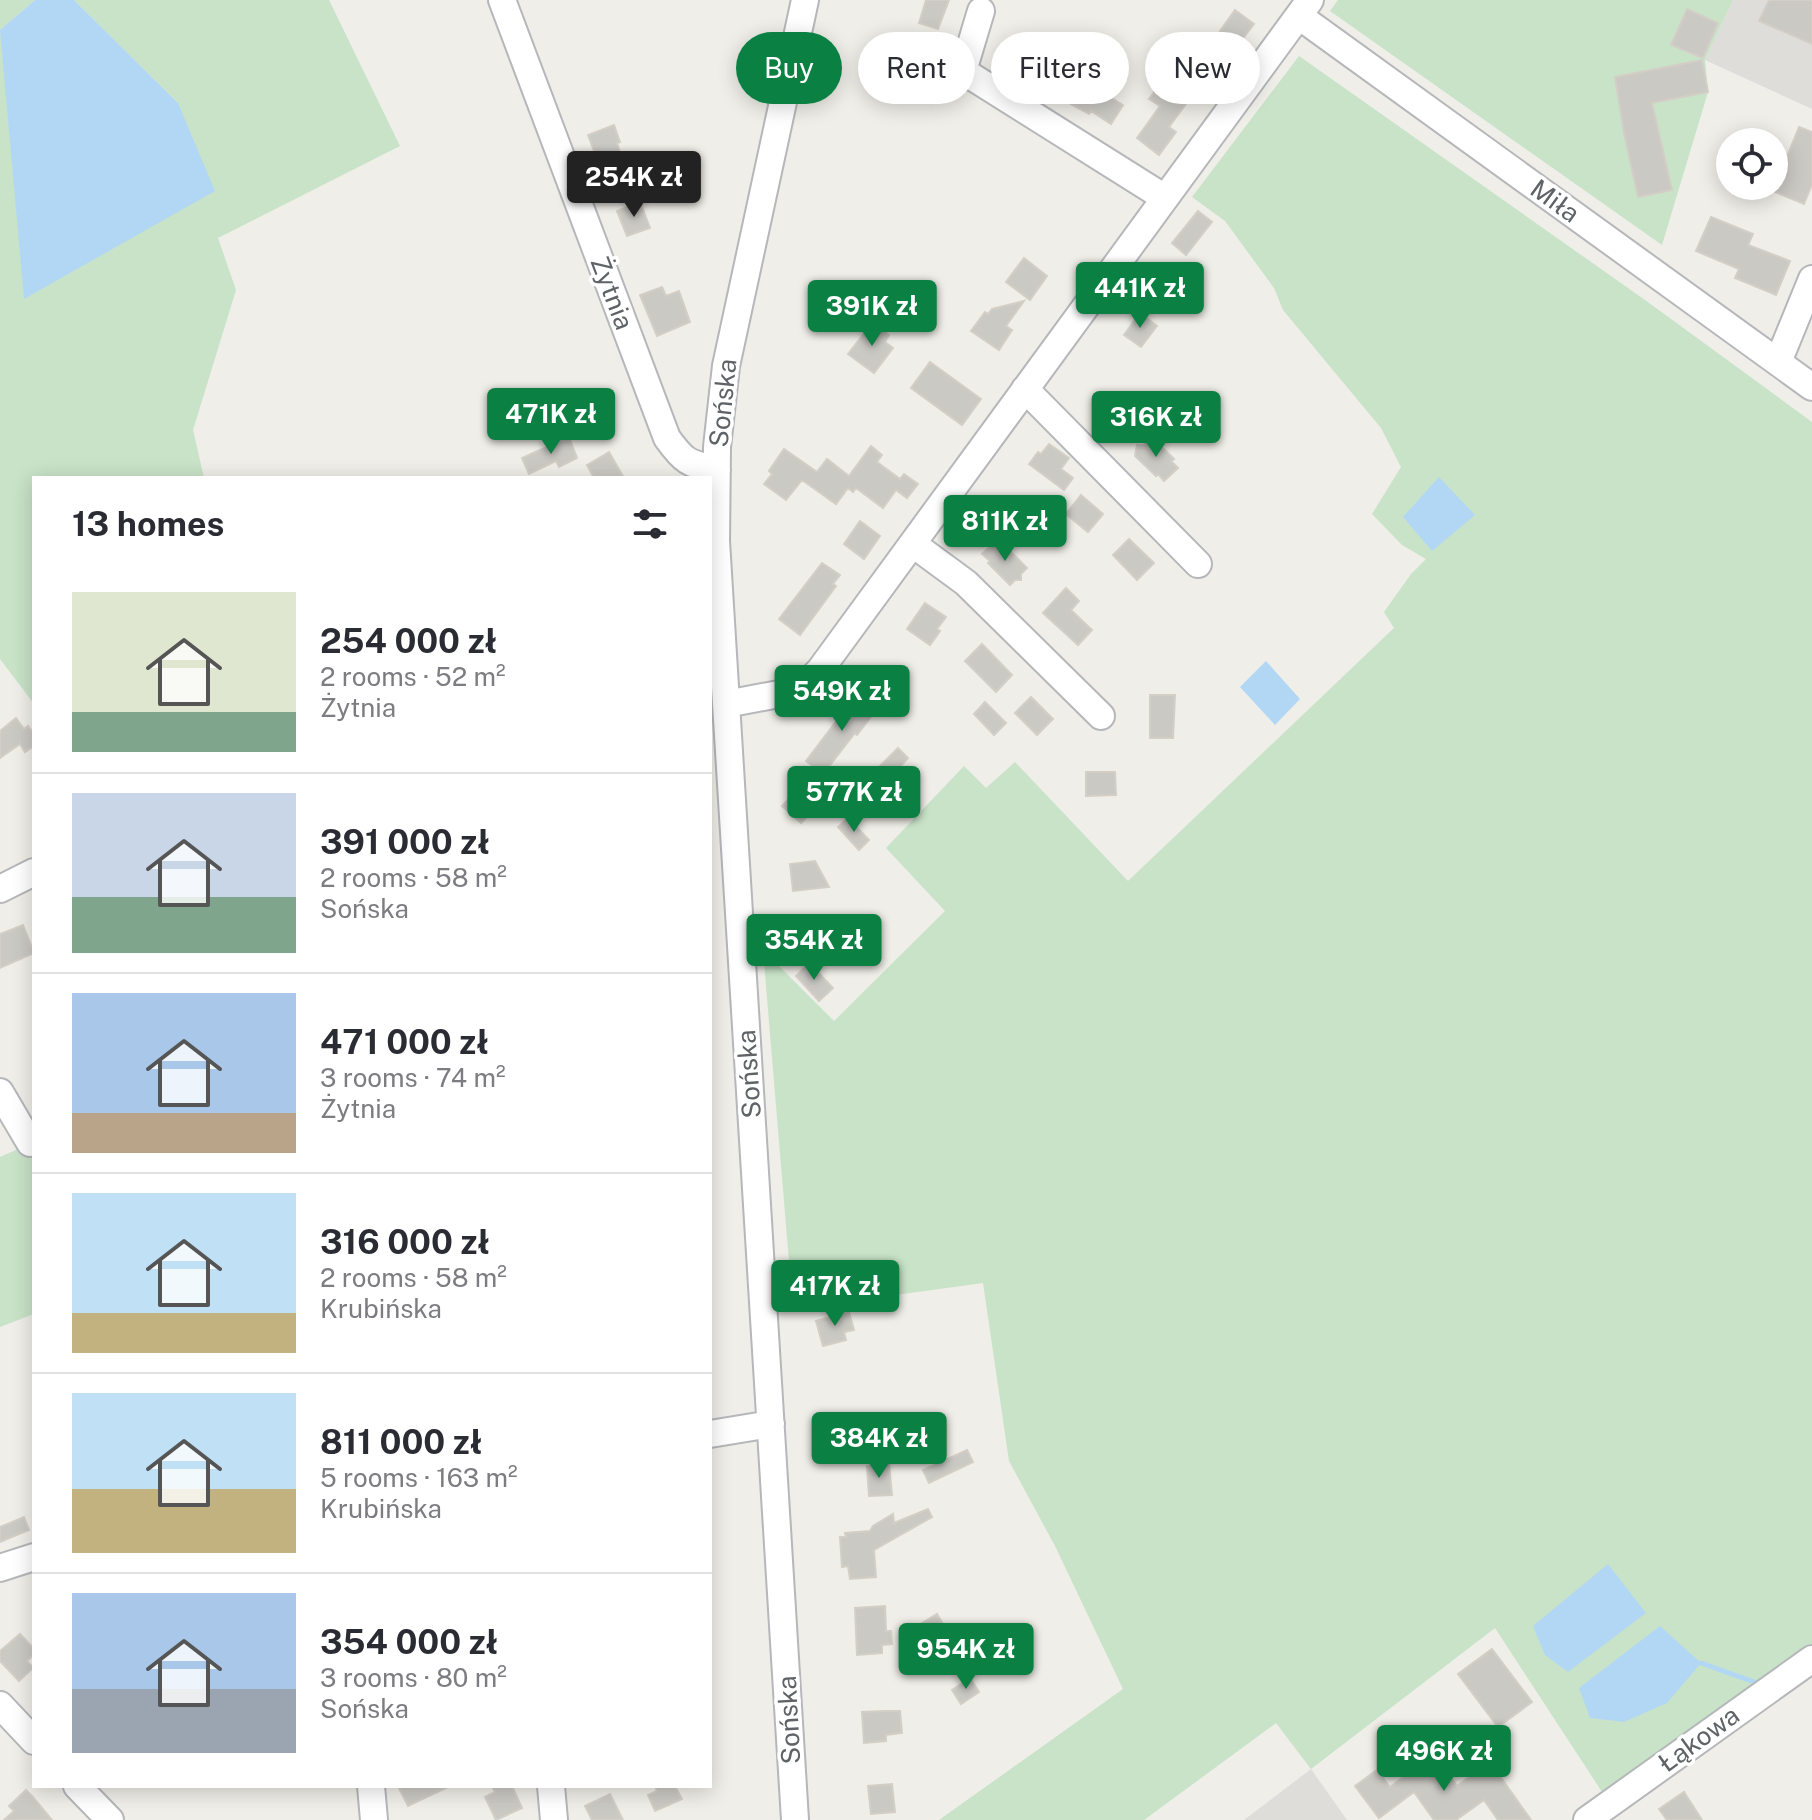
<!DOCTYPE html>
<html lang="en">
<head>
<meta charset="utf-8">
<style>
	body { margin:0; font-family:"Public Sans",sans-serif; background:#f2f2f3; color:#2b2b33; height:100vh; display:flex; flex-direction:column; font-size:30px; white-space:nowrap }
	* { box-sizing:border-box; margin:0 }
	p { font-size:26px; color:#7c7c81 }
	.icon { flex:none; width:44px; height:44px; fill:none; stroke:currentColor; stroke-width:2; stroke-linecap:round; stroke-linejoin:round }
	.map { position:relative; flex:1; overflow:hidden }
	.details { position:absolute; left:32px; top:476px; width:680px; height:1312px; display:flex; flex-direction:column; background:#fff; border-radius:0px; box-shadow:0 4px 20px #0003 }
	.details>* { flex:none }
	.top-card { position:absolute; left:736px; top:32px; width:760px; height:72px; display:flex; gap:16px }
	.controls { position:absolute; left:1716px; top:128px; display:grid; gap:16px }
	.controls a { display:grid; place-items:center; width:72px; height:72px; border-radius:50%; background:#fff; box-shadow:0 4px 20px #0003; font-size:40px }
	.price { position:absolute; translate:-50% -68px; padding:0 18px; border-radius:8px; background:#0b8043; color:#fff; font-size:26px; line-height:52px; filter:drop-shadow(0 2px 4px #0008) }
	.price::after { content:''; position:absolute; left:50%; top:48px; width:24px; height:18px; margin-left:-12px; background:inherit; clip-path:polygon(0 0,100% 0,50% 100%) }
	.price.on { background:#222; color:#fff }
	ul { padding:0; list-style:none }
	li { display:flex; align-items:center; gap:24px; height:200px; padding:0 40px }
	li+li { border-top:2px solid #e1e1e2 }
	li span { display:grid; place-items:center; flex:none; width:224px; height:160px; border-radius:0px; color:#555 }
	li>.icon { margin-inline-start:auto }
	span .icon { width:96px; height:96px; fill:#fffc; stroke-width:1 }
	li b { font-size:34px }
	h2 { display:flex; justify-content:space-between; align-items:center; height:96px; padding:0 40px; font-size:34px }
	.tag { padding:0 28px; border-radius:36px; background:#fff; box-shadow:0 4px 20px #0003; font-size:28px; line-height:72px }
	.tag.on { background:#0b8043; color:#fff }
	.map>svg:first-child { display:block }
	.industrial { fill:#deddda }
	.green { fill:#c8e3c8 }
	.water { fill:#b2d7f5 }
	.lines { fill:none; stroke-linecap:round; stroke-linejoin:round }
	.stream { stroke:#b2d7f5; stroke-width:5 }
	.building { fill:#cbc9c4; stroke:#d3cfc7; stroke-width:2 }
	.minor-casing { stroke:#b5b7ba; stroke-width:30 }
	.minor { stroke:#fff; stroke-width:26 }
	.labels { text-anchor:middle; stroke-width:7; stroke-linejoin:round; paint-order:stroke }
	.street-label { font-size:26px; fill:#5f6266; stroke:#fff }
</style>
</head>
<body>
<div class="map">
<svg width="1812" height="1820" viewBox="0 0 1812 1820">
	<rect width="100%" height="100%" fill="#efeee8"/>
	<!-- industrial -->
	<path class="industrial" d="M1733 0H1812V109L1705 60Z
		M1311 1769 1347 1820H1244Z"/>
	<!-- green -->
	<path class="green" d="M0 0H35L0 30 178 103 74 0H329L400 146 218 238 236 290 193 430 204 478H34V704L0 659Z
		M1338 0H1733L1705 60 1708 92 1662 245 1330 11Z
		M1299 56 1645 300 1812 422V1647L1606 1798 1495 1628 1311 1769 1276 1723 1144 1820H939L1123 1689 1055 1546 1009 1461 983 1283 793 1309 762 938 778 965 834 1021 945 911 886 848 964 766 986 788 1015 762 1128 881 1394 628 1384 612 1411 574 1426 559 1402 545 1372 514 1401 467 1381 428 1283 310 1274 288 1225 221 1192 197Z
		M34 1142V1314L0 1327V1157Z"/>
	<!-- water -->
	<path class="water" d="M35 0H74L178 103 215 191 24 299 0 30Z
		M1439 477 1475 515 1432 551 1403 517Z
		M1266 661 1300 699 1275 725 1240 687Z
		M1608 1564 1646 1613 1568 1672 1545 1655 1533 1626Z
		M1660 1626 1701 1663 1667 1703 1624 1722 1590 1718 1579 1688Z"/>
	<g class="lines">
		<!-- stream -->
		<path class="stream" d="M1701 1663 1760 1684"/>
	</g>
	<!-- building -->
	<path class="building" d="M926 0H949L938 29 919 23Z
		M1769 0H1812V44L1759 21Z
		M1687 9 1718 23 1703 58 1671 45Z
		M1235 10 1254 24 1238 45 1220 31Z
		M1009 43 1017 48 1020 43 1040 56 1026 76 999 58Z
		M1184 52 1205 68 1192 85 1197 89 1169 127 1176 132 1159 155 1137 138 1160 106 1149 99Z
		M1702 60 1708 92 1652 103 1672 190 1638 197 1624 133 1615 77Z
		M1062 74 1086 89 1089 84 1123 105 1111 124 1091 111 1089 114 1050 93Z
		M614 125 620 142 617 143 621 156 599 164 588 135Z
		M1799 127 1812 132V184L1804 204 1773 191Z
		M640 202 650 228 627 236 617 211Z
		M1198 211 1212 222 1186 255 1172 243Z
		M1711 217 1753 234 1748 245 1790 261 1776 295 1735 278 1739 269 1696 251Z
		M1024 258 1047 276 1030 300 1006 282Z
		M662 287 666 296 679 291 690 322 657 336 640 295Z
		M1024 301 1006 326 1012 330 999 350 971 331 985 312 988 314 992 309Z
		M1140 313 1157 326 1141 347 1124 335Z
		M872 323 889 335 885 342 893 348 874 373 848 354Z
		M930 362 981 399 962 425 911 388Z
		M569 437 577 458 559 467 556 461 529 474 522 458Z
		M1152 437 1174 459 1171 461 1178 468 1164 481 1158 474 1156 476 1135 456 1137 445H1144Z
		M1049 444 1069 458 1061 469 1073 478 1064 490 1029 464 1038 452 1041 454Z
		M871 446 882 455 877 462 900 479 904 474 918 484 907 498 896 490 883 508 856 488 853 492 848 488 836 504 802 480 786 500 764 484 772 474 769 471 784 449 817 472 827 459 849 476Z
		M609 452 624 478H594L587 465Z
		M1081 495 1103 514 1088 532 1066 514Z
		M860 521 880 536 864 559 844 544Z
		M1129 539 1154 563 1137 580 1113 555Z
		M996 541 1003 548 1005 546 1027 568 1021 574V580H1015L1010 585 988 563 990 561 982 554Z
		M822 563 840 575 833 584 836 586 800 635 779 619Z
		M1066 588 1079 601 1071 610 1092 630 1078 645 1043 613Z
		M925 603 946 617 937 629 940 631 930 645 907 629Z
		M982 644 1012 675 996 692 965 661Z
		M857 694 877 709 857 735 855 733 823 774 806 761Z
		M1150 695H1175L1173 738H1150Z
		M1031 697 1053 719 1037 735 1015 713Z
		M985 702 1006 723 994 735 974 714Z
		M16 718 24 729 28 726 34 734V746L25 752 20 744 0 758V731Z
		M898 748 908 758 899 768 911 780 901 791 898 787 888 797 869 777Z
		M1086 772H1115L1116 795 1086 796Z
		M801 786 820 803 801 823 782 806Z
		M848 818 869 840 859 850 838 827Z
		M815 861 829 887 793 891 790 864Z
		M829 922 843 936 824 954 810 939Z
		M23 925 34 953 0 968V934Z
		M809 963 833 988 819 1001 796 976Z
		M849 1312 854 1330 844 1332 846 1340 823 1346 816 1321Z
		M967 1450 973 1462 929 1483 923 1470Z
		M889 1463 892 1495 869 1496 867 1466Z
		M928 1509 932 1517 874 1550 876 1577 850 1579 848 1566 842 1567 840 1537H846L845 1533 870 1531 873 1526 893 1514 894 1523Z
		M24 1517 29 1530 0 1542V1527Z
		M885 1606 886 1631H891L892 1644 882 1645V1653L857 1655 855 1608Z
		M937 1614 944 1626 919 1641 911 1630Z
		M20 1634 34 1649V1654L27 1661 33 1668 19 1681 0 1661V1651Z
		M1492 1649 1532 1702 1498 1727 1458 1674Z
		M970 1678 979 1692 961 1704 952 1690Z
		M884 1711H900L902 1733 886 1735V1741L864 1743 862 1712Z
		M1434 1754 1457 1786 1490 1762 1531 1820H1498L1484 1800 1456 1820H1434L1414 1792 1379 1818 1355 1786 1377 1770 1390 1787Z
		M892 1784 895 1812 871 1814 868 1786Z
		M398 1786H450L408 1806Z
		M492 1786H512L522 1808 496 1820 485 1797 495 1792Z
		M655 1786H675L682 1799 655 1811 648 1795 657 1791Z
		M26 1790 32 1796 52 1820H4L14 1811 9 1806Z
		M1684 1792 1702 1820H1667L1659 1809Z
		M610 1794 623 1820H592L585 1806Z"/>
	<g class="lines">
		<!-- minor casing -->
		<g class="minor-casing">
			<path id="minor" d="M502 0 667 438C685 463 688 463 717 470
				M981 11 963 71 1165 198
				M1299 16 1812 387
				M1778 362 1812 279
				M1025 389 1198 564
				M913 544 966 583 1101 716
				M726 704 795 691 808 682 820 670 1310 0
				M0 889 34 872
				M0 1092 30 1143
				M710 1434 771 1424
				M0 1568 34 1557
				M0 1705 34 1741
				M77 1786 110 1820
				M371 1786 374 1820
				M551 1786 554 1820
				M795 1820 716 541 717 447 726 366 805 0
				M1587 1820 1812 1659"/>
		</g>
		<!-- minor -->
		<use href="#minor" class="minor"/>
	</g>
	<g class="labels">
		<!-- street labels -->
		<g class="street-label">
			<text transform="translate(1555 201) rotate(36)" y="9">Miła</text>
			<text transform="translate(612 293) rotate(69)" y="9">Żytnia</text>
			<text transform="translate(723 403) rotate(-84)" y="9">Sońska</text>
			<text transform="translate(749 1074) rotate(-94)" y="9">Sońska</text>
			<text transform="translate(789 1720) rotate(-93)" y="9">Sońska</text>
			<text transform="translate(1699 1739) rotate(-36)" y="9">Łąkowa</text>
		</g>
	</g>
</svg>
<div class="controls">
<a><svg class="icon" aria-label="locate" viewBox="0 0 24 24"><circle cx="12" cy="12" r="6"/><path d="M12 2v4M12 18v4M2 12h4M18 12h4"/></svg></a>
</div>
<b class="price on" style="left:634px;top:219px">254K zł</b>
<b class="price" style="left:1140px;top:330px">441K zł</b>
<b class="price" style="left:872px;top:348px">391K zł</b>
<b class="price" style="left:551px;top:456px">471K zł</b>
<b class="price" style="left:1156px;top:459px">316K zł</b>
<b class="price" style="left:1005px;top:563px">811K zł</b>
<b class="price" style="left:842px;top:733px">549K zł</b>
<b class="price" style="left:854px;top:834px">577K zł</b>
<b class="price" style="left:814px;top:982px">354K zł</b>
<b class="price" style="left:835px;top:1328px">417K zł</b>
<b class="price" style="left:879px;top:1480px">384K zł</b>
<b class="price" style="left:966px;top:1691px">954K zł</b>
<b class="price" style="left:1444px;top:1793px">496K zł</b>
<div class="top-card">
<a class="tag on">Buy</a>
<a class="tag">Rent</a>
<a class="tag">Filters</a>
<a class="tag">New</a>
</div>
<section class="details">
<h2>13 homes<svg class="icon" aria-label="filters" viewBox="0 0 24 24"><path d="M4 7h16M4 17h16"/><circle cx="9" cy="7" r="2"/><circle cx="15" cy="17" r="2"/></svg></h2>
<ul>
<li><span style="background:linear-gradient(#dfe7d0 75%,#7fa58c 0)"><svg class="icon" aria-label="home" viewBox="0 0 24 24"><path d="M3 11l9-7 9 7M6 9v11h12V9"/></svg></span><div><b>254 000 zł</b><p>2 rooms · 52 m²</p><p>Żytnia</p></div></li>
<li><span style="background:linear-gradient(#c9d6e8 65%,#7fa58c 0)"><svg class="icon" aria-label="home" viewBox="0 0 24 24"><path d="M3 11l9-7 9 7M6 9v11h12V9"/></svg></span><div><b>391 000 zł</b><p>2 rooms · 58 m²</p><p>Sońska</p></div></li>
<li><span style="background:linear-gradient(#a9c7e8 75%,#b9a48a 0)"><svg class="icon" aria-label="home" viewBox="0 0 24 24"><path d="M3 11l9-7 9 7M6 9v11h12V9"/></svg></span><div><b>471 000 zł</b><p>3 rooms · 74 m²</p><p>Żytnia</p></div></li>
<li><span style="background:linear-gradient(#bfe0f5 75%,#c2b280 0)"><svg class="icon" aria-label="home" viewBox="0 0 24 24"><path d="M3 11l9-7 9 7M6 9v11h12V9"/></svg></span><div><b>316 000 zł</b><p>2 rooms · 58 m²</p><p>Krubińska</p></div></li>
<li><span style="background:linear-gradient(#bfe0f5 60%,#c2b280 0)"><svg class="icon" aria-label="home" viewBox="0 0 24 24"><path d="M3 11l9-7 9 7M6 9v11h12V9"/></svg></span><div><b>811 000 zł</b><p>5 rooms · 163 m²</p><p>Krubińska</p></div></li>
<li><span style="background:linear-gradient(#a9c7e8 60%,#9aa5b1 0)"><svg class="icon" aria-label="home" viewBox="0 0 24 24"><path d="M3 11l9-7 9 7M6 9v11h12V9"/></svg></span><div><b>354 000 zł</b><p>3 rooms · 80 m²</p><p>Sońska</p></div></li>
</ul>
</section>
</div>
</body>
</html>
